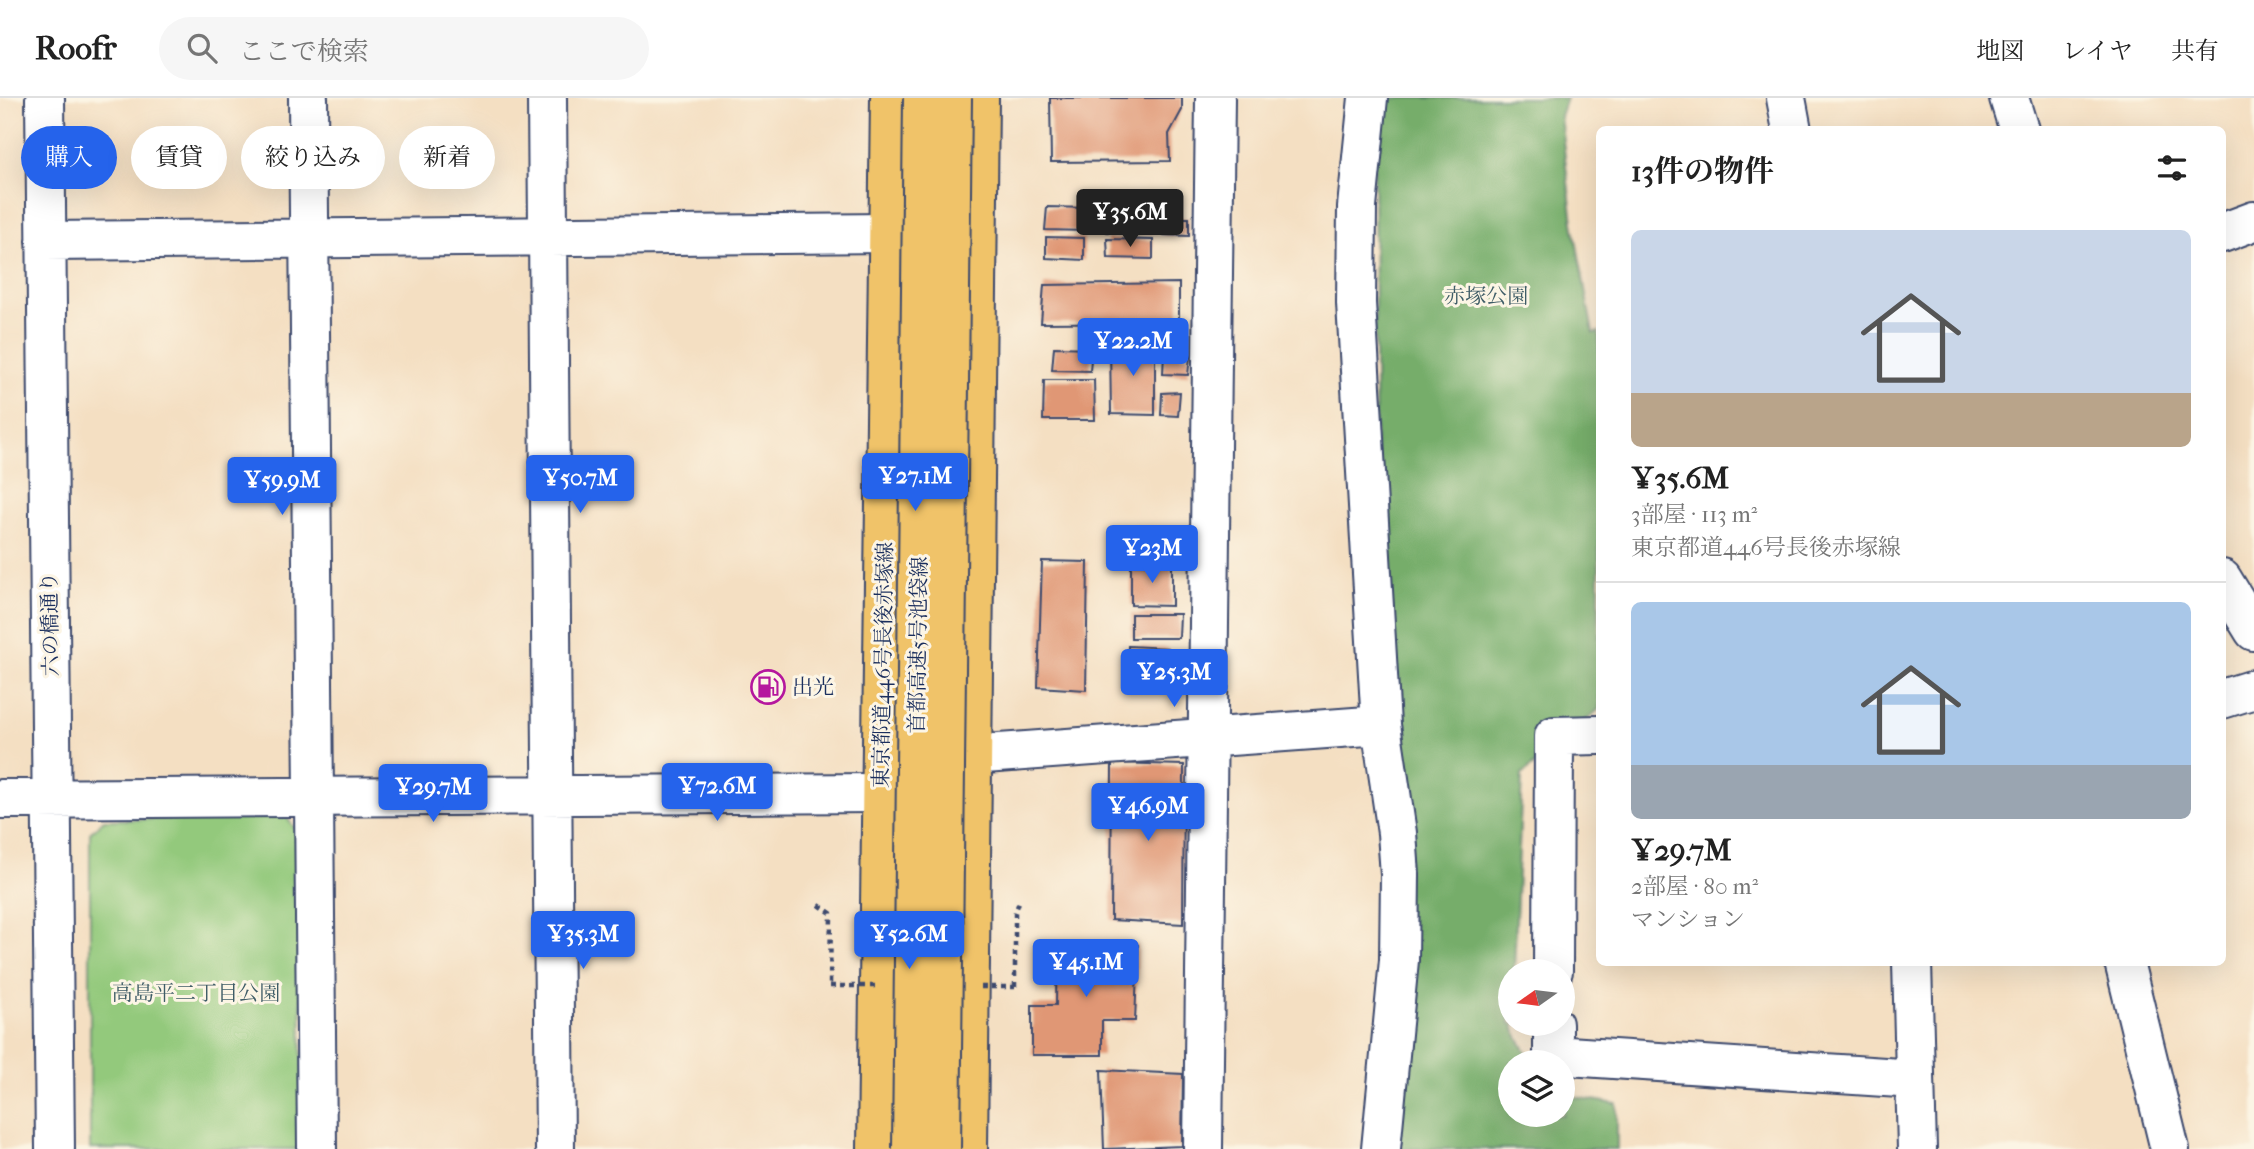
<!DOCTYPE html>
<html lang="ja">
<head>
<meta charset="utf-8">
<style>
	body { margin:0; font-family:"IM FELL French Canon","Noto Serif JP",serif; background:#f6f6f6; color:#222; height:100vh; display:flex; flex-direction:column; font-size:26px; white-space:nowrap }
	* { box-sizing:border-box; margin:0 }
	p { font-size:23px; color:#767676 }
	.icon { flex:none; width:38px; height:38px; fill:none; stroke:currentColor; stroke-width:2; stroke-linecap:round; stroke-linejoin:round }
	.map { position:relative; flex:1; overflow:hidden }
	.details { position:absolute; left:1596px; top:28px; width:630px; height:840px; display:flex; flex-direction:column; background:#fff; border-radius:10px; box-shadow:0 7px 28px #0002 }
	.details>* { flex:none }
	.hud { position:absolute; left:21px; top:28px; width:665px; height:63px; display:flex; gap:14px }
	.needle { width:46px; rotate:256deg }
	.buttons { position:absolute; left:1498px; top:861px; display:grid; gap:14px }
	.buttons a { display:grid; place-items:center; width:77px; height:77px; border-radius:50%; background:#fff; box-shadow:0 7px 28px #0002; font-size:35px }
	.price { position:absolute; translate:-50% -60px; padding:0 16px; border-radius:7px; background:#2563eb; color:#fff; font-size:23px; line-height:46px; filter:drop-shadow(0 2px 4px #0008) }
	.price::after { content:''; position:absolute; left:50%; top:42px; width:21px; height:16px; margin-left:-10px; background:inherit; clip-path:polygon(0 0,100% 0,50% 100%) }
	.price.on { background:#222; color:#fff }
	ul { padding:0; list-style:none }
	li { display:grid; align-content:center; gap:14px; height:371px; padding:0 35px }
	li+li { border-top:2px solid #e0e0e0 }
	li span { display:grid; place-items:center; height:217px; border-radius:10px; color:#555 }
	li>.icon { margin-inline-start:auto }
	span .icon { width:126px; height:126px; fill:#fffc; stroke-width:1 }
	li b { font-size:30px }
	h2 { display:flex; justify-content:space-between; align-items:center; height:84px; padding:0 35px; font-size:30px }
	.tag { padding:0 24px; border-radius:32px; background:#fff; box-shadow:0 7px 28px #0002; font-size:24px; line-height:63px }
	.tag.on { background:#2563eb; color:#fff }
	header { display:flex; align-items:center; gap:42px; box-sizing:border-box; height:98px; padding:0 35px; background:#fff; border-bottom:2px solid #e0e0e0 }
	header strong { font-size:33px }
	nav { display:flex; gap:38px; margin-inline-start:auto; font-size:24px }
	.search { width:490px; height:63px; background:#f6f6f6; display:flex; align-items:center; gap:18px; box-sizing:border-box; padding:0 24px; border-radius:38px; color:#767676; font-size:26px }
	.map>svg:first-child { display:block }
	.green { fill:#93c97b; stroke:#577c6c; stroke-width:2 }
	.forest { fill:#76ad6b; stroke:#486e64; stroke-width:2 }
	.building { fill:#e09775 }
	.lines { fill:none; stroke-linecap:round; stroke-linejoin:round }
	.minor-casing { stroke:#3c496d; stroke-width:42 }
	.major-casing { stroke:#3c496d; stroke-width:42 }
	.path { stroke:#3c496d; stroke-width:4.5; stroke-dasharray:5 5; stroke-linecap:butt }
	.minor { stroke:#fff; stroke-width:38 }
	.major { stroke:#f0c369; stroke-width:38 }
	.highway-bridge-casing { stroke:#3c496d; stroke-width:42; stroke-linecap:butt }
	.path-bridge { stroke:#3c496d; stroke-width:4.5; stroke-dasharray:5 5; stroke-linecap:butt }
	.highway-bridge { stroke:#f0c369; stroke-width:38 }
	.labels { text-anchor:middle; stroke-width:6; stroke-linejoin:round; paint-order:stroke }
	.park-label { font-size:21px; fill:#3f5d67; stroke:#fcf5e5 }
	.street-label { font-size:21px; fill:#1b2f5e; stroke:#fcf5e5 }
	.poi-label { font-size:21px; fill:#1b2f5e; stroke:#fcf5e5; text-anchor:start }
</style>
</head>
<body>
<header>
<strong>Roofr</strong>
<div class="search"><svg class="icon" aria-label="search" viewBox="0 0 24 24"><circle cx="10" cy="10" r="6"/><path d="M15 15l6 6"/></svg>ここで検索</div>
<nav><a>地図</a><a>レイヤ</a><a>共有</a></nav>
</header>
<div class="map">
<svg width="2254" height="1051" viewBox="0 0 2254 1051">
	<rect width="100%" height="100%" fill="#fcf5e5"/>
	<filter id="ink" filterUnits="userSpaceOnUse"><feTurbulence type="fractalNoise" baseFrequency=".0143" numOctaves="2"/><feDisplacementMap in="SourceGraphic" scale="14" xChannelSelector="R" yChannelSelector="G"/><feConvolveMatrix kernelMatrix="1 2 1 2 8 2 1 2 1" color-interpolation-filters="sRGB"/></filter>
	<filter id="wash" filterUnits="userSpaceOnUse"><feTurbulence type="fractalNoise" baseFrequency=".00686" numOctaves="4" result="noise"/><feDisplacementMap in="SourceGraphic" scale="28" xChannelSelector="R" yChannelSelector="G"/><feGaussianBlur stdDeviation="1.57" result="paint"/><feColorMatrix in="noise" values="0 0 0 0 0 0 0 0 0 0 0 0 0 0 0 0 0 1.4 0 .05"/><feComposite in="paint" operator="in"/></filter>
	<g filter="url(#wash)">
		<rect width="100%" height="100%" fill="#f4dfc2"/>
		<!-- green -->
		<path class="green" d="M286 719 301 738 302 1051H90V735L104 722Z"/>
		<!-- forest -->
		<path class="forest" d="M1384 0H1566L1560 18 1573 125 1593 235 1599 234V611L1522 677 1514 873H1510V926H1514V932L1532 964H1510V1017H1563V997L1617 1006V1051H1375L1401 922 1376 422 1374 62Z"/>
		<g id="blocks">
			<!-- building -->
			<path class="building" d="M1050 0H1182V12L1169 36 1170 63 1051 64Z
				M1047 109 1089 110 1087 133 1045 132Z
				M1109 112H1155L1153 135 1107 134Z
				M1164 120H1189V138L1163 137Z
				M1046 139 1084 140V162L1046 160Z
				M1107 141 1153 142V161L1108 160Z
				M1179 185V224L1041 225 1044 187Z
				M1110 243 1155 244V317L1111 316Z
				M1054 249 1092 250 1090 273 1052 272Z
				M1164 256 1190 258 1188 277 1163 276Z
				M1044 282H1094L1095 322H1043Z
				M1180 294 1178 318 1161 317 1162 295Z
				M1042 463 1088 464 1086 592 1038 589Z
				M1131 466 1172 467V508L1131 507Z
				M1131 516H1180L1179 540H1131Z
				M1128 548 1168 550V574L1127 572Z
				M1112 665 1184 667 1183 826 1111 822Z
				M1057 846 1138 847 1135 923H1102V957H1032V907H1056Z
				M1101 972 1183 976 1182 1048 1104 1051Z"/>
		</g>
	</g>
	<g filter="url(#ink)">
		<use href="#blocks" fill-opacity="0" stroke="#3c496d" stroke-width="2"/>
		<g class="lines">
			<!-- minor casing -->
			<g class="minor-casing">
				<path id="minor" d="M45 0 55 1051
					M308 0 317 1051
					M547 0 555 1051
					M1368 0 1357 109 1356 205 1381 627 1397 735 1400 777 1399 862 1381 1051
					M1786 0 1792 32
					M2009 0 2019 32
					M2222 135 2254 123
					M46 143 889 135
					M2222 481 2254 533
					M2222 601 2254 591
					M971 657 1381 627
					M0 701 881 695
					M1912 864 1917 1051
					M2124 864 2170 1051
					M1553 873 1554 638 1600 637
					M1553 926V957L1915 981
					M1203 1051 1215 0"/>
			</g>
			<!-- major casing -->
			<g class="major-casing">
				<path id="major" d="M877 1051 890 0
					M968 1051 979 0"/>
			</g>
			<!-- path -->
			<path class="path" d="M819 807 831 815 830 888
				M1015 889V815L1019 804"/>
			<!-- minor -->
			<use href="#minor" class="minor"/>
			<!-- major -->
			<use href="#major" class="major"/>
			<!-- highway-bridge casing -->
			<g class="highway-bridge-casing">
				<path id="highway-bridge" d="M912 1051 923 0
					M941 1051 952 0"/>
			</g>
			<!-- path-bridge -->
			<path class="path-bridge" d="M830 888H877
				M981 889H1015"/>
			<!-- highway-bridge -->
			<use href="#highway-bridge" class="highway-bridge"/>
		</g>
	</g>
	<!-- icons -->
	<defs>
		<g id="fuel-ring" transform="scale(1.75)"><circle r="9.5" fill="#fcf5e5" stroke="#b5179e" stroke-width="1.5"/><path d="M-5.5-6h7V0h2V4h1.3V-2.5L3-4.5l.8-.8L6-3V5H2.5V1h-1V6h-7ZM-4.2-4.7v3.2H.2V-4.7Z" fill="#b5179e"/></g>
	</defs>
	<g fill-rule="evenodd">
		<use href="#fuel-ring" x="768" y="589"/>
	</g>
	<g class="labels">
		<!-- park labels -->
		<g class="park-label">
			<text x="1486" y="205">赤塚公園</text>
			<text x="196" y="902">高島平二丁目公園</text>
		</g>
		<!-- street labels -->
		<g class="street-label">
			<text transform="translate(50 526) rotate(-91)" y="7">六の橋通り</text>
			<text transform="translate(918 547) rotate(-89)" y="7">首都高速5号池袋線</text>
			<text transform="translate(883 567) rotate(-89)" y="7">東京都道446号長後赤塚線</text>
		</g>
		<!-- poi labels -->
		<g class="poi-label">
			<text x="792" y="596">出光</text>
		</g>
	</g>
</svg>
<div class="buttons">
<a><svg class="needle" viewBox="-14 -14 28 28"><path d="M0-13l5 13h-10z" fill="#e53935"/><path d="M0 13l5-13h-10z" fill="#767676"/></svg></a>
<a><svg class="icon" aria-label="layers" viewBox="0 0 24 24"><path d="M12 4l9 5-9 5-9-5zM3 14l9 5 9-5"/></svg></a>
</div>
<b class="price on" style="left:1130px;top:151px">¥35.6M</b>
<b class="price" style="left:1133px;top:280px">¥22.2M</b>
<b class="price" style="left:915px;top:415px">¥27.1M</b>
<b class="price" style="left:580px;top:417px">¥50.7M</b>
<b class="price" style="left:282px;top:419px">¥59.9M</b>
<b class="price" style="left:1152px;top:487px">¥23M</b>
<b class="price" style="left:1174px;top:611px">¥25.3M</b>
<b class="price" style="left:717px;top:725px">¥72.6M</b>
<b class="price" style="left:433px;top:726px">¥29.7M</b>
<b class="price" style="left:1148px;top:745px">¥46.9M</b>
<b class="price" style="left:583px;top:873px">¥35.3M</b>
<b class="price" style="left:909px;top:873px">¥52.6M</b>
<b class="price" style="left:1086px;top:901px">¥45.1M</b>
<div class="hud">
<a class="tag on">購入</a>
<a class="tag">賃貸</a>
<a class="tag">絞り込み</a>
<a class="tag">新着</a>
</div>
<section class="details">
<h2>13件の物件<svg class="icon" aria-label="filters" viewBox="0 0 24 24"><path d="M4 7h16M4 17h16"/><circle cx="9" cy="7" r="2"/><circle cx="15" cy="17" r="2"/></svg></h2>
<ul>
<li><span style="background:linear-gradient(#c9d6e8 75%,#b9a48a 0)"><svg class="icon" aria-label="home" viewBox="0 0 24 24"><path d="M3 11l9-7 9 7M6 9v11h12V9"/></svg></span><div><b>¥35.6M</b><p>3部屋 · 113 m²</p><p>東京都道446号長後赤塚線</p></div></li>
<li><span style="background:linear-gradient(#a9c7e8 75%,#9aa5b1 0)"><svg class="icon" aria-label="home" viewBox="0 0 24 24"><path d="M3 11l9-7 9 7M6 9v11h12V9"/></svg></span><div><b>¥29.7M</b><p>2部屋 · 80 m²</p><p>マンション</p></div></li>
</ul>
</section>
</div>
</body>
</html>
